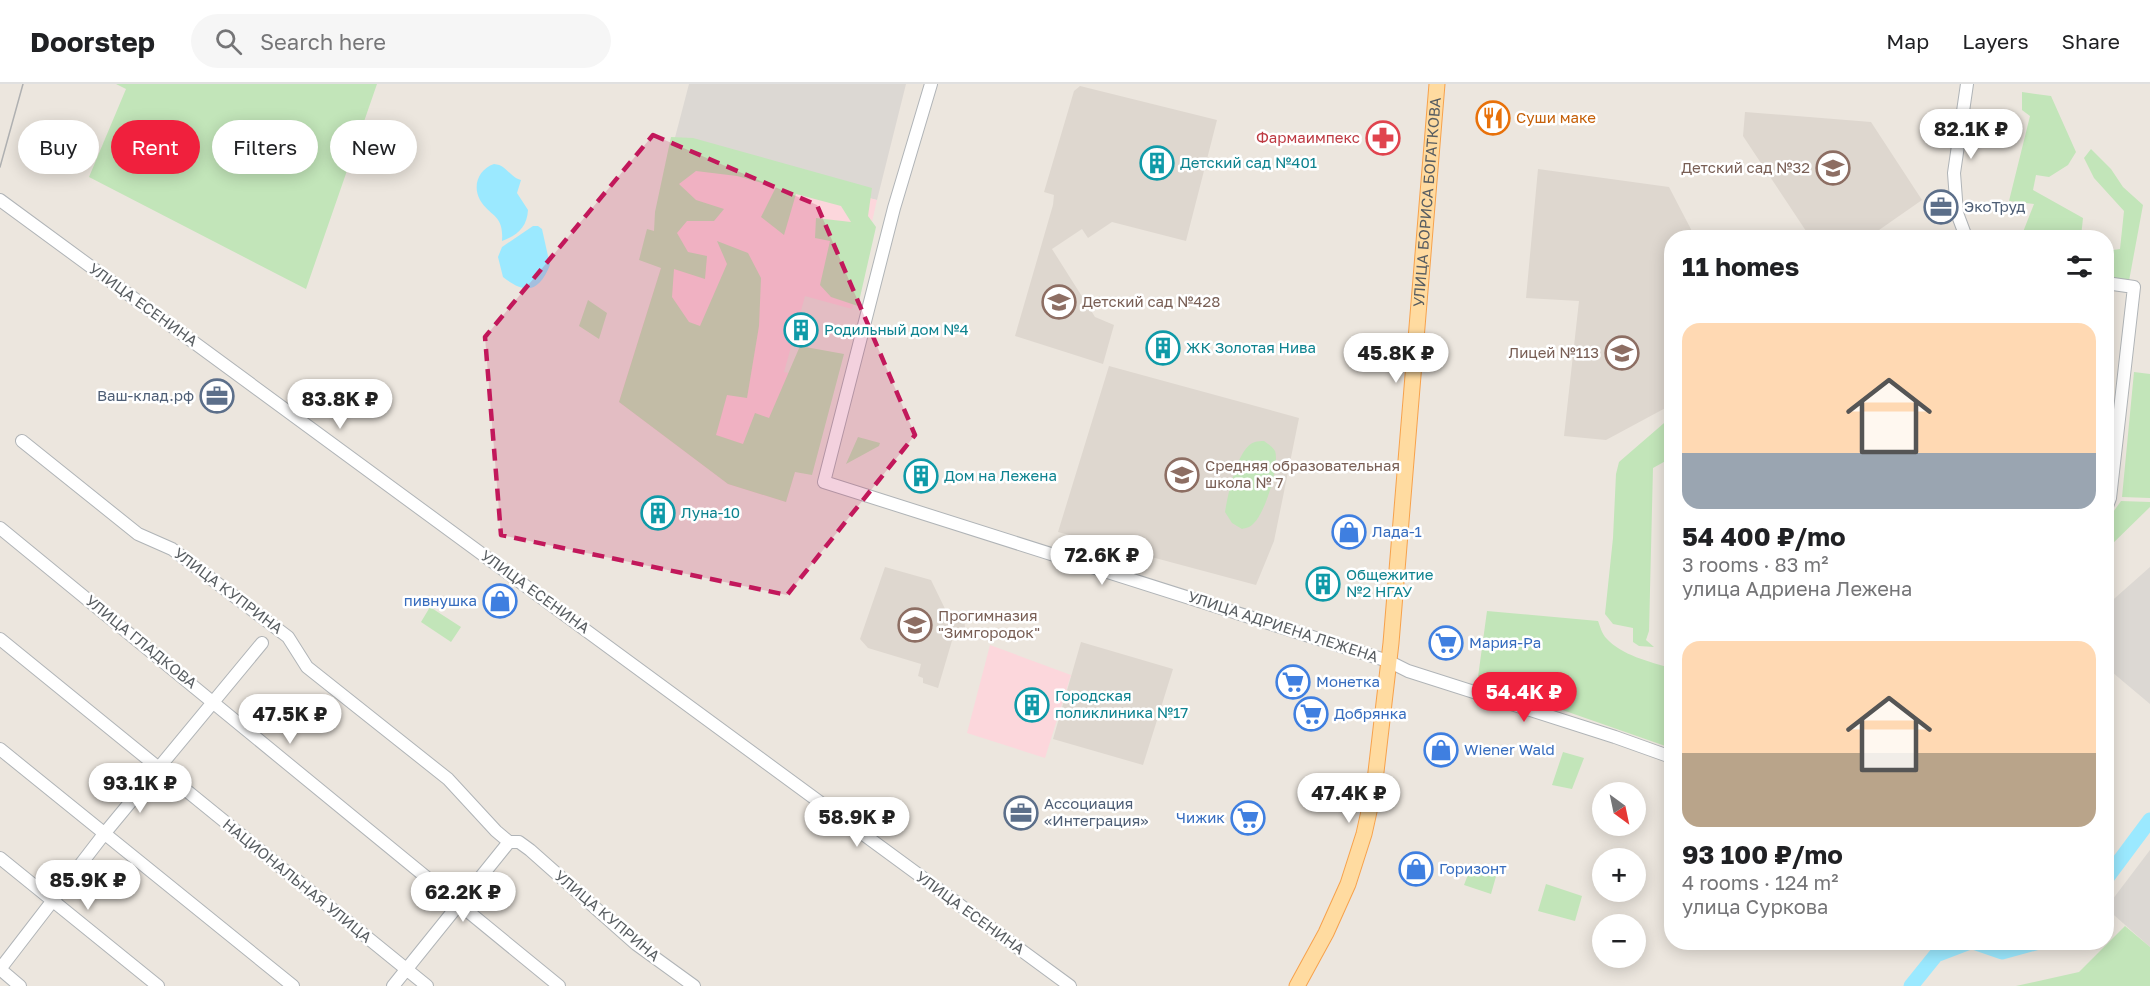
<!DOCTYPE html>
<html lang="en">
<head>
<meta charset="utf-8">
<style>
	body { margin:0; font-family:"Golos Text",sans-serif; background:#f6f6f6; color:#202124; height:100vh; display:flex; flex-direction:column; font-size:22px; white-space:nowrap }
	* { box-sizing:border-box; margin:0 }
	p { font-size:20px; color:#757577 }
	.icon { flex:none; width:33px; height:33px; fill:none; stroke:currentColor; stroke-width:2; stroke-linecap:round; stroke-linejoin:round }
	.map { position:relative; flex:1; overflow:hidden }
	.drawer { position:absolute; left:1664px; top:146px; width:450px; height:720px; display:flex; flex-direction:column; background:#fff; border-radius:24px; box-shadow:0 3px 15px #0003 }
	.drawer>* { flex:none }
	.hud { position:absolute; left:18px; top:36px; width:570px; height:54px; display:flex; gap:12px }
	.needle { width:39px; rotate:147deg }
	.fabs { position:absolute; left:1592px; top:698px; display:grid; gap:12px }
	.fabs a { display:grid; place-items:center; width:54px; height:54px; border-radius:50%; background:#fff; box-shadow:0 3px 15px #0003; font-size:30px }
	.price { position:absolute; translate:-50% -51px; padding:0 14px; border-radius:21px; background:#fff; color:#222; font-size:20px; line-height:39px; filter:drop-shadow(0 2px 3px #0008) }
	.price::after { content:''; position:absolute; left:50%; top:36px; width:18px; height:14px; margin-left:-9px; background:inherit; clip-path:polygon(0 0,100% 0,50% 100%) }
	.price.on { background:#f0203d; color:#fff }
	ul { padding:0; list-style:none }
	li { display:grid; align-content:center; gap:12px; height:318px; padding:0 18px }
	li span { display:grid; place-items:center; height:186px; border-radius:18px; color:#555 }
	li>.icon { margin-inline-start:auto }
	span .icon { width:108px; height:108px; fill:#fffc; stroke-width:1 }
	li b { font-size:26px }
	h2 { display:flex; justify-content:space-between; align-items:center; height:72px; padding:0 18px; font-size:26px }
	.chip { padding:0 21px; border-radius:27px; background:#fff; box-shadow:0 3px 15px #0003; font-size:21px; line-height:54px }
	.chip.on { background:#f0203d; color:#fff }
	header { display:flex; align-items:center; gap:36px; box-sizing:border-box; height:84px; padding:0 30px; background:#fff; border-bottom:2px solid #e0e0e0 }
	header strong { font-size:28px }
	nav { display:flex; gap:33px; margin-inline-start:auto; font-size:21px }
	.search { width:420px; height:54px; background:#f6f6f6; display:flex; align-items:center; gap:15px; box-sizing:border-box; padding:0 21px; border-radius:33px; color:#757577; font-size:22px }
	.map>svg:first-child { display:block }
	.industrial { fill:#dcd8d3 }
	.education { fill:#ded7cf }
	.medical { fill:#fcd7dc }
	.green { fill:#c2e5b9 }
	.water { fill:#9be9ff }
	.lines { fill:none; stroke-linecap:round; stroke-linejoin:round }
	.river { stroke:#9be9ff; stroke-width:15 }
	.minor-casing { stroke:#b0b4b7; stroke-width:14 }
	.major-casing { stroke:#f7a24c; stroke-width:17 }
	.minor { stroke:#fff; stroke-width:12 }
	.major { stroke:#ffdba0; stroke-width:15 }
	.tram { stroke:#afb0b1; stroke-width:1.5 }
	.marked { fill:#c2185b; fill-opacity:0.2; stroke:#c2185b; stroke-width:4.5; stroke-dasharray:12 8; stroke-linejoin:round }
	.labels { text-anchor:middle; stroke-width:5; stroke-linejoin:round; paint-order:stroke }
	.food-label { font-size:15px; fill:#c56008; stroke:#fff; text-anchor:start }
	.health-label { font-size:15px; fill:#be3a42; stroke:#fff; text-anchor:end }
	.culture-label { font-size:15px; fill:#0d838f; stroke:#fff; text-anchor:start }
	.education-label { font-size:15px; fill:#785e54; stroke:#fff; text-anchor:start }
	.street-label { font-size:15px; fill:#585d61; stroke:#fff }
	.service-label { font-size:15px; fill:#4e5e75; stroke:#fff; text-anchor:start }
	.shop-label { font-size:15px; fill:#366cbe; stroke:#fff; text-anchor:start }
</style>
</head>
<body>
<header>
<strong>Doorstep</strong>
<div class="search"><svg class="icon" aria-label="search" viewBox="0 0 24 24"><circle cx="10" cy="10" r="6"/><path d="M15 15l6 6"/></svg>Search here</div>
<nav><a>Map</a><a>Layers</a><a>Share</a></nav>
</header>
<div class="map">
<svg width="2150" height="902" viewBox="0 0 2150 902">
	<rect width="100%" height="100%" fill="#ece6de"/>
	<!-- industrial -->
	<path class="industrial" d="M689 0H906L877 116 672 65Z
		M2150 483V620L2106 583V522Z
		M2150 766V863L2106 824Z"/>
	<!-- education -->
	<path class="education" d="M1080 2 1217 36 1186 157 1112 138 1088 154 1082 145 1052 165 1095 233 1114 241 1103 280 1015 252 1053 121 1054 111 1044 108 1074 7Z
		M1745 28 1871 38 1922 116 1869 153H1810L1743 52Z
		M1538 85 1669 103 1695 153H1671V321L1606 356 1564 352 1579 217 1526 214Z
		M1109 282 1299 334 1274 457 1256 501 1058 448Z
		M885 483 931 496 948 531 964 533 966 554 954 550 938 604 923 599V594L918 592 921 580 868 564 860 555Z
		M1081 558 1173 585 1143 681 1053 655Z"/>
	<!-- medical -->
	<path class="medical" d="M672 65 877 116 852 225 805 212 784 288 822 298 786 418 728 400 619 318 661 184Z
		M990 561 1071 591 1045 674 967 649Z"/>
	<!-- green -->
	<path class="green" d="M116 0H377L306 205 89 93 126 5Z
		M2022 8 2051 12 2076 68 2068 81 2049 93 2036 91 2033 106 2083 134 2081 153H2013L2023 148 2034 120 2009 117 2030 32 2022 26Z
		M671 53 693 54 872 104 868 132 876 143 858 222 831 213 820 201 830 157 815 154 816 134 851 138 841 122 796 110 784 151 761 133 776 103 737 92 696 87 679 100 696 116 724 125 714 137H687L677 149 688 168 707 172 705 195 674 185 672 213 689 238 700 242 727 180 717 157 748 169 761 194 759 242 747 314 727 311 716 351 743 360 755 329 769 334 800 262 844 270 812 391 795 388 786 418 728 400 619 318 661 184 639 176 647 145 654 147 655 128Z
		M2091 65 2111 85 2123 103 2143 121 2129 197 2106 192V167L2120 165 2124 127 2094 94 2084 74Z
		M588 216 607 229 599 255 579 242Z
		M2134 288 2150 290V414L2122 413Z
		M1671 333V374L1653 384 1649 547 1646 556 1654 563 1639 562 1633 558V544L1613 540 1605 530 1613 454 1616 390 1619 378Z
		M858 353 880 359 879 362 846 380Z
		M1264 357C1268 360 1273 363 1275 367 1280 381 1265 429 1254 439 1251 443 1246 444 1242 445L1232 439 1225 428C1228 411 1237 363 1255 358 1258 357 1261 357 1264 357Z
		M2121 417 2150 418V423L2106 466V438Z
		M430 523 461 543 451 558 421 538Z
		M1487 527 1598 537C1600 542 1602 550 1606 554 1621 571 1650 578 1671 584V664L1551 622 1478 593Z
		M1563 668 1584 674 1572 705 1552 701Z
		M1472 780 1497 789 1491 810 1464 801Z
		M1546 800 1582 812 1575 837 1538 827Z
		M2125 842 2150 863V902H2016L2079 888Z"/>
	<!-- water -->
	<path class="water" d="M494 80C507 81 509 93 521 96L517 109 528 126C527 143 518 151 502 157 504 130 490 133 480 116 472 101 479 85 494 80Z
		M533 142H538L542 145 550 181C539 208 526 211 503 193L498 173 502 163Z"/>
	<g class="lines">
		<!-- river -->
		<path class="river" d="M2106 795 2150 736
			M1973 858 2002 868 2039 858
			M1911 902 1936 871 1970 858"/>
		<!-- minor casing -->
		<g class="minor-casing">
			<path id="minor" d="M931 0 894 124 824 398 1388 577 1408 587 1615 653 1671 673
				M0 116 1070 902
				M1966 153 1957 129 1954 89 1967 0
				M2106 199 2134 203 2110 414 2106 425
				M22 357 138 450 172 465 288 553 307 583 448 695 496 747 509 758H519L530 766 636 860 694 902
				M0 444 559 902
				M0 555 427 902
				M0 665 293 902
				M0 774 158 902
				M20 902 0 885 104 750 262 559
				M393 902 509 758"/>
		</g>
		<!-- major casing -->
		<g class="major-casing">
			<g id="major">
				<path id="s1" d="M1297 902 1326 849 1348 800 1364 750 1374 705 1391 559 1437 0"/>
			</g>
		</g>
		<!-- minor -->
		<use href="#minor" class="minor"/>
		<!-- major -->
		<use href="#major" class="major"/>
		<!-- tram -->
		<path class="tram" d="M0 83 23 0"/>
	</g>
	<!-- marked area -->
	<path class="marked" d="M653 51 817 121 915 351 787 511 501 451 485 253Z"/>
	<!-- icons -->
	<defs>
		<g id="restaurant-ring" transform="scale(1.725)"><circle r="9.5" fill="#fff" stroke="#e8710a" stroke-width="1.5"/><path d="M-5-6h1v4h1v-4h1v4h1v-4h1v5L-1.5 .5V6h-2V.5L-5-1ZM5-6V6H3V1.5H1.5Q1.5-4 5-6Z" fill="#e8710a"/></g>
		<g id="pharmacy-ring" transform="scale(1.725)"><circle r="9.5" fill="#fff" stroke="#e0444e" stroke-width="1.5"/><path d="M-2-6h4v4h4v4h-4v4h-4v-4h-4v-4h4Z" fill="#e0444e"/></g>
		<g id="building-ring" transform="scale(1.725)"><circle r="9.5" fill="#fff" stroke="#0f9aa8" stroke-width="1.5"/><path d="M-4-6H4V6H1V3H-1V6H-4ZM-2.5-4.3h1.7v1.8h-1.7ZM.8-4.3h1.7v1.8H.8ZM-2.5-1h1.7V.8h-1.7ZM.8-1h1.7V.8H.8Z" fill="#0f9aa8"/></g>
		<g id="school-ring" transform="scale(1.725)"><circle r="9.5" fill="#fff" stroke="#8d6e63" stroke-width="1.5"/><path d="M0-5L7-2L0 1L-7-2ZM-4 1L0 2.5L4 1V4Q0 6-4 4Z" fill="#8d6e63"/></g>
		<g id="office-ring" transform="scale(1.725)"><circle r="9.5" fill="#fff" stroke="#5c6f8a" stroke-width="1.5"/><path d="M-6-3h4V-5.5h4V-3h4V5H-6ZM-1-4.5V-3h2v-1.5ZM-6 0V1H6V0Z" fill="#5c6f8a"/></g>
		<g id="shop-ring" transform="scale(1.725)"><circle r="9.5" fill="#fff" stroke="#3f7fe0" stroke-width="1.5"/><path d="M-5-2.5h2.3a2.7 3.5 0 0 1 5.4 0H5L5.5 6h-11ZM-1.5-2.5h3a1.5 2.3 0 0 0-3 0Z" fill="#3f7fe0"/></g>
		<g id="supermarket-ring" transform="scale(1.725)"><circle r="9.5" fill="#fff" stroke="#3f7fe0" stroke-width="1.5"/><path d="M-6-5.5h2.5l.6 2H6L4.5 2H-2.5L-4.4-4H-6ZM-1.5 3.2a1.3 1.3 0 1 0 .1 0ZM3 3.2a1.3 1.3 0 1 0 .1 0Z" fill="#3f7fe0"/></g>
	</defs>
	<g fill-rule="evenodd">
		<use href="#restaurant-ring" x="1493" y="34"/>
		<use href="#pharmacy-ring" x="1383" y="54"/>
		<use href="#building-ring" x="1157" y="79"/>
		<use href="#school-ring" x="1833" y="84"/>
		<use href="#office-ring" x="1941" y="123"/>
		<use href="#school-ring" x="1059" y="218"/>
		<use href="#building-ring" x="801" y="246"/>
		<use href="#building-ring" x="1163" y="264"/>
		<use href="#school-ring" x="1622" y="269"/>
		<use href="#office-ring" x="217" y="312"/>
		<use href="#school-ring" x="1182" y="391"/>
		<use href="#building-ring" x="921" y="392"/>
		<use href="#building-ring" x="658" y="429"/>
		<use href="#shop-ring" x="1349" y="448"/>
		<use href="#building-ring" x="1323" y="500"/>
		<use href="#shop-ring" x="500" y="517"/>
		<use href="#school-ring" x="915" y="541"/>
		<use href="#supermarket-ring" x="1446" y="559"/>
		<use href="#supermarket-ring" x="1293" y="598"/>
		<use href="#building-ring" x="1032" y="621"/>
		<use href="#supermarket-ring" x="1311" y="630"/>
		<use href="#shop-ring" x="1441" y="666"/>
		<use href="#office-ring" x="1021" y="729"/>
		<use href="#supermarket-ring" x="1248" y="734"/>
		<use href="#shop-ring" x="1416" y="785"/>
	</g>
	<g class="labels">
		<!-- food labels -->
		<g class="food-label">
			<text x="1516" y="39">Суши маке</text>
		</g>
		<!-- health labels -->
		<g class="health-label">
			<text x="1360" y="59">Фармаимпекс</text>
		</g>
		<!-- culture labels -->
		<g class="culture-label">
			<text x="1180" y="84">Детский сад №401</text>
			<text x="824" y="251">Родильный дом №4</text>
			<text x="1186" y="269">ЖК Золотая Нива</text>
			<text x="944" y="397">Дом на Лежена</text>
			<text x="681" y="434">Луна-10</text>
			<text x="1346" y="496">Общежитие<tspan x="1346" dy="17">№2 НГАУ</tspan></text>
			<text x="1055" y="617">Городская<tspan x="1055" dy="17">поликлиника №17</tspan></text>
		</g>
		<!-- education labels -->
		<g class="education-label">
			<text x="1810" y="89" text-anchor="end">Детский сад №32</text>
			<text x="1082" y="223">Детский сад №428</text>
			<text x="1599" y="274" text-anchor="end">Лицей №113</text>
			<text x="1205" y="387">Средняя образовательная<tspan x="1205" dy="17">школа № 7</tspan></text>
			<text x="938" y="537">Прогимназия<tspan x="938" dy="17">"Зимгородок"</tspan></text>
		</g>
		<!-- street labels -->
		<g class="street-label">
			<text dy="5" stroke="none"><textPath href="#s1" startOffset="802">УЛИЦА БОРИСА БОГАТКОВА</textPath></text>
			<text transform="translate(143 221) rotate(36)" y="5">УЛИЦА ЕСЕНИНА</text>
			<text transform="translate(228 507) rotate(37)" y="5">УЛИЦА КУПРИНА</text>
			<text transform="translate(535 508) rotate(36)" y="5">УЛИЦА ЕСЕНИНА</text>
			<text transform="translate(1283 543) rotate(18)" y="5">УЛИЦА АДРИЕНА ЛЕЖЕНА</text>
			<text transform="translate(141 558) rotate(39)" y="5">УЛИЦА ГЛАДКОВА</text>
			<text transform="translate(297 797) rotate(39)" y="5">НАЦИОНАЛЬНАЯ УЛИЦА</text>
			<text transform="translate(970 829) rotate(36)" y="5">УЛИЦА ЕСЕНИНА</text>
			<text transform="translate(607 832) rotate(40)" y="5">УЛИЦА КУПРИНА</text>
		</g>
		<!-- service labels -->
		<g class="service-label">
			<text x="1964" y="128">ЭкоТруд</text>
			<text x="194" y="317" text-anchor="end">Ваш-клад.рф</text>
			<text x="1044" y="725">Ассоциация<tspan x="1044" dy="17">«Интеграция»</tspan></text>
		</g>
		<!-- shop labels -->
		<g class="shop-label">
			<text x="1372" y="453">Лада-1</text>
			<text x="477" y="522" text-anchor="end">пивнушка</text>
			<text x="1469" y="564">Мария-Ра</text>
			<text x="1316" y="603">Монетка</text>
			<text x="1334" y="635">Добрянка</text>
			<text x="1464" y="671">Wiener Wald</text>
			<text x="1225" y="739" text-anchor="end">Чижик</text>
			<text x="1439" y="790">Горизонт</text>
		</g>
	</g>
</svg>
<div class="fabs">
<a><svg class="needle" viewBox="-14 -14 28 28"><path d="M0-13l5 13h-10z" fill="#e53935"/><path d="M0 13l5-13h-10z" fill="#757577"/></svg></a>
<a>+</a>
<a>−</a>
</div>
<b class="price" style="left:1971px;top:76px">82.1K ₽</b>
<b class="price" style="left:1396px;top:300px">45.8K ₽</b>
<b class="price" style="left:340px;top:346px">83.8K ₽</b>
<b class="price" style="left:1102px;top:502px">72.6K ₽</b>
<b class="price on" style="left:1524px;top:639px">54.4K ₽</b>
<b class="price" style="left:290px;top:661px">47.5K ₽</b>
<b class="price" style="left:140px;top:730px">93.1K ₽</b>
<b class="price" style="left:1349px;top:740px">47.4K ₽</b>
<b class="price" style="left:857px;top:764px">58.9K ₽</b>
<b class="price" style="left:88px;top:827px">85.9K ₽</b>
<b class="price" style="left:463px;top:839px">62.2K ₽</b>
<div class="hud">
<a class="chip">Buy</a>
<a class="chip on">Rent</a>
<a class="chip">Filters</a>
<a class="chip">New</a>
</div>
<section class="drawer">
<h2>11 homes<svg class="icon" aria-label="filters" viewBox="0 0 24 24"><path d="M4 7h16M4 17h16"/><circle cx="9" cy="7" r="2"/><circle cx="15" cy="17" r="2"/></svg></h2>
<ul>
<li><span style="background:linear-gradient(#ffd9b3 70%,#9aa5b1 0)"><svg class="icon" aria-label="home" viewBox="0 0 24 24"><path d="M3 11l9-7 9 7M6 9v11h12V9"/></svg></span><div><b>54 400 ₽/mo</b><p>3 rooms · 83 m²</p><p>улица Адриена Лежена</p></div></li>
<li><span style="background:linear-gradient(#ffd9b3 60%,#b9a48a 0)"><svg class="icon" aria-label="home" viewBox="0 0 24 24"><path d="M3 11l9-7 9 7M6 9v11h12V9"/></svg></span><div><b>93 100 ₽/mo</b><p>4 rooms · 124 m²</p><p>улица Суркова</p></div></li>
</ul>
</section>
</div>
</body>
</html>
